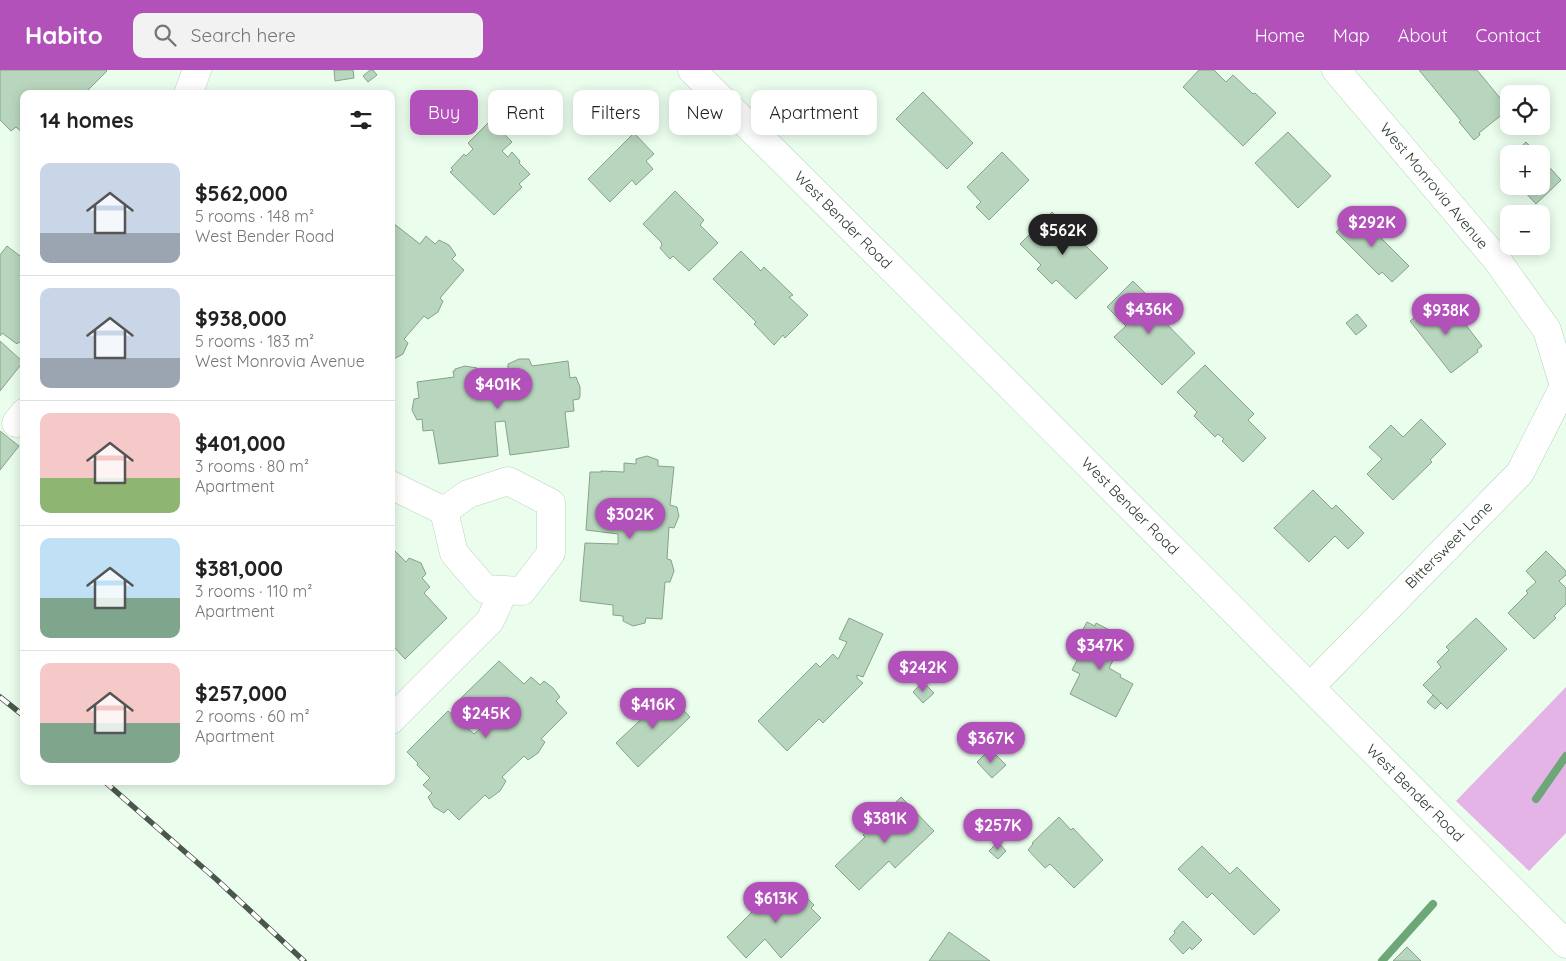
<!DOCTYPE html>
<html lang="en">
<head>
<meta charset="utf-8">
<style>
	body { margin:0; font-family:Quicksand,sans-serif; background:#f2f2f2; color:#222; height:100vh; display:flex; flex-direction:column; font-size:19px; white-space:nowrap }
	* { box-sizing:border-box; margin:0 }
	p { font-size:16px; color:#767676 }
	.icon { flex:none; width:28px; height:28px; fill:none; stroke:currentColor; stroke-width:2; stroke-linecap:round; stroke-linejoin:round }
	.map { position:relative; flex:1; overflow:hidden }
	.details { position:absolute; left:20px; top:20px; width:375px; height:695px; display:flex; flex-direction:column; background:#fff; border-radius:10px; box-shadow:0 2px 12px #0003 }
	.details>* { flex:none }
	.guide { position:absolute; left:410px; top:20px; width:475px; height:45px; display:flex; gap:10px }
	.buttons { position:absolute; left:1500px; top:15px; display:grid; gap:10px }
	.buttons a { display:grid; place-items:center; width:50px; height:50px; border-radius:10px; background:#fff; box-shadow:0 2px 12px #0003; font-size:25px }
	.price { position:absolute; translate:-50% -42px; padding:0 11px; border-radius:18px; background:#b251b9; color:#fff; font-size:16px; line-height:32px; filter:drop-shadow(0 1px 2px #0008) }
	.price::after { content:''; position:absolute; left:50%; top:30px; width:15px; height:11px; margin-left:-8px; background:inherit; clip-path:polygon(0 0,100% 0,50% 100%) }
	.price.current { background:#222; color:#fff }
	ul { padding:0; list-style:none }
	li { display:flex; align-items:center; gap:15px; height:125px; padding:0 20px }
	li+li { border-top:1px solid #e0e0e0 }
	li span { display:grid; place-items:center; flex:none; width:140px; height:100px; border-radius:10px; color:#555 }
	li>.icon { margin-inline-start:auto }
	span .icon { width:60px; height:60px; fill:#fffc; stroke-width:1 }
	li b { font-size:21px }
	h2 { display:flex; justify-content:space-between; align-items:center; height:60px; padding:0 20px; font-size:21px }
	.pill { padding:0 18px; border-radius:10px; background:#fff; box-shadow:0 2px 12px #0003; font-size:18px; line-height:45px }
	.pill.current { background:#b251b9; color:#fff }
	header { display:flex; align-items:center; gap:30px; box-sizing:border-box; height:70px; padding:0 25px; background:#b251b9; color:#fff }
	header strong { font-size:24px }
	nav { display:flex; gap:28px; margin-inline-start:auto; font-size:18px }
	.search { width:350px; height:45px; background:#f2f2f2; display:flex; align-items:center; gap:12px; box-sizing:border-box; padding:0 18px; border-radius:10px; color:#767676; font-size:19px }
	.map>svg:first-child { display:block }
	.green { fill:#e4b4e6 }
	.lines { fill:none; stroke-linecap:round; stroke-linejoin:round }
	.stream { stroke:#6da778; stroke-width:8 }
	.building { fill:#b8d6bd; stroke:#86a28a }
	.minor-casing { stroke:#b5d3ba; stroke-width:29 }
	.minor { stroke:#fff; stroke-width:28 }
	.rail-casing { stroke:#4a574d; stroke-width:5.5 }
	.rail { stroke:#fff; stroke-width:4; stroke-dasharray:11; stroke-linecap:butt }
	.labels { text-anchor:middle; stroke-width:4.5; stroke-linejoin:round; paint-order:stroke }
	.street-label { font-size:15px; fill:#2e3a30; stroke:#fff }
</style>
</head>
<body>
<header>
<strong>Habito</strong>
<div class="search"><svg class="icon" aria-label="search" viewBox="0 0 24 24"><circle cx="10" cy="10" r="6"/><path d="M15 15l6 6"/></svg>Search here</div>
<nav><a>Home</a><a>Map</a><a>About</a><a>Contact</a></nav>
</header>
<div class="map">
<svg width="1566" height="891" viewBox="0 0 1566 891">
	<rect width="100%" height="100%" fill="#ebfeee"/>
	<!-- green -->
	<path class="green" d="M1566 617V763L1529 801 1456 731Z"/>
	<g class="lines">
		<!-- stream -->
		<path class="stream" d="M1536 729 1566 686
			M1382 891 1433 834"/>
	</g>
	<!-- building -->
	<path class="building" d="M0 0H106L107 1 84 24H24V64L16 57 11 61 0 50Z
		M334 0H353L354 8 335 11Z
		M370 0H373L377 5 368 12 363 6Z
		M1199 0H1214L1226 12 1233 5 1253 24 1255 23 1276 43 1243 76 1183 17Z
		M1419 0H1477L1509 39 1479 63 1480 65 1474 70 1459 52 1461 51Z
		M923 22 973 73 947 99 896 49Z
		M491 50 512 72 502 81 508 87 512 82 520 91 519 93 530 104 519 114 522 117 494 145 450 102 453 100 451 98 464 84 466 86 473 79 468 73Z
		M1288 62 1331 106 1298 138 1255 93Z
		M634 63 654 84 646 91 653 99 636 115 632 110 610 132 588 109Z
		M1526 72 1537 84H1513Z
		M1002 82 1029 110 989 150 976 137 981 132 967 117Z
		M1509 87V109L1500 99 1502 97 1500 95Z
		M1541 88 1561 110 1536 134 1520 117 1519 119 1516 116H1541Z
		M675 121 704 150 700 155 718 173 689 201 673 186 670 189 660 178 662 175 661 172 643 154Z
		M1052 142 1108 198 1076 229 1056 210 1052 214 1037 199 1041 195 1020 174Z
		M1356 143 1409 196 1392 212 1382 202 1379 205 1336 162Z
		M393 153 420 174 426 166 435 174 439 170 449 175 456 185 452 189 464 200 440 228 443 231 438 242 428 249 424 246 404 269 408 273 403 284 392 290 391 155Z
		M7 176 20 186 24 182V275L19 272 17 274 2 263 0 266V185Z
		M741 181 761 201 764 197 793 225 789 227 808 245 785 268 783 265 774 275 754 254 756 252 713 209Z
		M1133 211 1157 235 1152 239 1195 283 1162 315 1114 267 1126 256 1107 237Z
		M1438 229 1457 253 1462 250 1482 276 1477 280 1478 282 1451 303 1410 251Z
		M1357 244 1367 256 1356 265 1346 253Z
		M0 271 23 292 0 321Z
		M519 289H529L532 296 568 291 570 308 576 307 580 317V326L579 329 573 330 574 341 565 342 569 377 510 385 505 351 495 352 498 386 439 394 433 360 423 361 422 349 417 350 412 340 414 329 419 328 417 312 454 307 453 301H455V299L465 296 477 298V304L508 300V294Z
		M1205 295 1254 344 1248 350 1266 368 1243 392 1222 371 1224 369 1218 364 1215 367 1194 346 1197 342 1177 322Z
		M1421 349 1446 374 1430 390 1432 392 1393 430 1367 404 1382 389 1369 377 1391 355 1403 367Z
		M0 361 19 376 0 400Z
		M647 386 658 390V396L674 397 670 435 677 437 679 446 674 458 669 457 667 489 671 490 674 501 670 512H665L662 549 646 548 645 553 633 556 623 551V546L613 545V535L580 531 585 473 618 474V464L586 460 590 402H601V401L624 402V393L636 394V389Z
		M1313 420 1332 439 1336 435 1364 463 1348 479 1335 466 1309 492 1274 458Z
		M394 480 406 492 409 488 421 493 426 504 422 508 430 517 424 523 447 548 405 589 394 577 392 579 391 578V483Z
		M1546 481 1566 501V505L1559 511 1566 518V534L1554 546 1556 548 1534 569 1508 543 1528 523 1526 521 1536 512 1526 501Z
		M849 548 883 564 863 607 857 605V608L863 613 823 653 819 649 787 681 758 651 816 593 820 597 833 584 838 589 847 572 839 569Z
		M1476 548 1507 579 1447 639 1423 615 1441 597 1437 592 1449 580 1446 577Z
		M1087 552 1095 556 1096 553 1125 568 1109 598 1121 605 1120 607 1133 614 1116 647 1070 624 1080 604 1072 600 1088 569 1080 565Z
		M499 591 524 614 531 607 540 615 544 611 553 618 560 627 556 631 567 643 541 669 545 672 538 683 528 690 524 686 502 707 506 711 500 721 489 729 485 725 459 750 448 739 444 743 434 737 428 727 432 723 423 715 430 708 417 695 418 693 407 682 448 641 474 664 482 657 467 644 469 642 458 631Z
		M923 612 934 623 923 633 913 622Z
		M668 624 690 647 638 697 616 673Z
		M1433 625 1441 633 1435 639 1427 632Z
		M990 679 1006 695 992 708 977 692Z
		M901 727 934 761 895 798 889 791 859 820 835 796 865 767 863 765Z
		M1059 747 1071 760 1073 758 1103 790 1074 818 1050 794 1045 798 1028 780 1033 774 1032 773Z
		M998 772 1006 781 998 789 989 781Z
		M1202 776 1230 804 1237 797 1280 840 1254 865 1212 823 1207 828 1178 799Z
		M786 814 795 823 799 820 814 835 811 838 821 848 781 888 765 869 746 888 727 867 755 839 758 842Z
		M1183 851 1202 870 1192 880 1190 877 1183 884 1169 869 1175 863 1174 861Z
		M949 862 990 891H929Z
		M1407 877 1421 891H1393Z"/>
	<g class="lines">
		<!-- minor casing -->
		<g class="minor-casing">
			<path id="minor" d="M692 0 1003 309 1566 874
				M188 24 197 0
				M16 353 24 343
				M508 411 551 433V483L522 521 485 519 454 483 444 441 468 424Z
				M391 415 444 441
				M1310 617 1520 403 1564 316 1547 260 1497 190 1336 0
				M391 650 490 551 504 520"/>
		</g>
		<!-- minor -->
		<use href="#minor" class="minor"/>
		<!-- rail casing -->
		<g class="rail-casing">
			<path id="rail" d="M0 627 24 646
				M104 711 216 809 304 891"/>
		</g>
		<!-- rail -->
		<use href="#rail" class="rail"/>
	</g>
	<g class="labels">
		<!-- street labels -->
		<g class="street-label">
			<text transform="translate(1434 116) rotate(50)" y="5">West Monrovia Avenue</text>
			<text transform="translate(843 150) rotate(45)" y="5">West Bender Road</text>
			<text transform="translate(1130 436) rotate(45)" y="5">West Bender Road</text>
			<text transform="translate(1449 475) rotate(-45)" y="5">Bittersweet Lane</text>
			<text transform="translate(1415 723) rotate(45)" y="5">West Bender Road</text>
		</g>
	</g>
</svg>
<div class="buttons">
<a><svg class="icon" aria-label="locate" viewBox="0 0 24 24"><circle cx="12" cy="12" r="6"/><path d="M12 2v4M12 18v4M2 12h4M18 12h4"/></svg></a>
<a>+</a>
<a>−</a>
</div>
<b class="price" style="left:1372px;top:178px">$292K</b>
<b class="price current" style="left:1063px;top:186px">$562K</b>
<b class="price" style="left:1149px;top:265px">$436K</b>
<b class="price" style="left:1446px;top:266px">$938K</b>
<b class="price" style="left:498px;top:340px">$401K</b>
<b class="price" style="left:630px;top:470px">$302K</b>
<b class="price" style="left:1100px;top:601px">$347K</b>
<b class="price" style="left:923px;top:623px">$242K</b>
<b class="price" style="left:653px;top:660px">$416K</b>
<b class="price" style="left:486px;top:669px">$245K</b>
<b class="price" style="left:991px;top:694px">$367K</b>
<b class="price" style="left:885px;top:774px">$381K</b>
<b class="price" style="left:998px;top:781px">$257K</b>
<b class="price" style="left:776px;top:854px">$613K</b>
<div class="guide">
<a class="pill current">Buy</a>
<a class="pill">Rent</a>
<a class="pill">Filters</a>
<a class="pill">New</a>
<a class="pill">Apartment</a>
</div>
<section class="details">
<h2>14 homes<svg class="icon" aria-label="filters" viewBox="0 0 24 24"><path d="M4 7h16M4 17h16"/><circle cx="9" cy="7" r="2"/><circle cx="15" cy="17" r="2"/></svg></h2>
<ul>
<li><span style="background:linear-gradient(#c9d6e8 70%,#9aa5b1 0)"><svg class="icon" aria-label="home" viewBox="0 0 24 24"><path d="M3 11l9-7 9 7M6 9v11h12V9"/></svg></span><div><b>$562,000</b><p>5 rooms · 148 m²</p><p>West Bender Road</p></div></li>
<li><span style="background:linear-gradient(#c9d6e8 70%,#9aa5b1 0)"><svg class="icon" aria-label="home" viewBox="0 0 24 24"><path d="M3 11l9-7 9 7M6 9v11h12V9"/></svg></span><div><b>$938,000</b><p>5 rooms · 183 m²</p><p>West Monrovia Avenue</p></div></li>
<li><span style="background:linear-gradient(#f6c9c9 65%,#8fb573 0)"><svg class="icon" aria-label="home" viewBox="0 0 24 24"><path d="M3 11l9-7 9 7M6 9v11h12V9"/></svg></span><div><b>$401,000</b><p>3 rooms · 80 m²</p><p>Apartment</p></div></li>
<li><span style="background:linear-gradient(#bfe0f5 60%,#7fa58c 0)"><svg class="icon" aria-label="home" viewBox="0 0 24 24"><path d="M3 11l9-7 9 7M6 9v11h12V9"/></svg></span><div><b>$381,000</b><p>3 rooms · 110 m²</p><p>Apartment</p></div></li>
<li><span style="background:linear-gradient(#f6c9c9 60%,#7fa58c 0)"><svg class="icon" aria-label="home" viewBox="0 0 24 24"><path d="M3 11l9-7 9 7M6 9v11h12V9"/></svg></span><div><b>$257,000</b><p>2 rooms · 60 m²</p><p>Apartment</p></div></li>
</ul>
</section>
</div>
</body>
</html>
